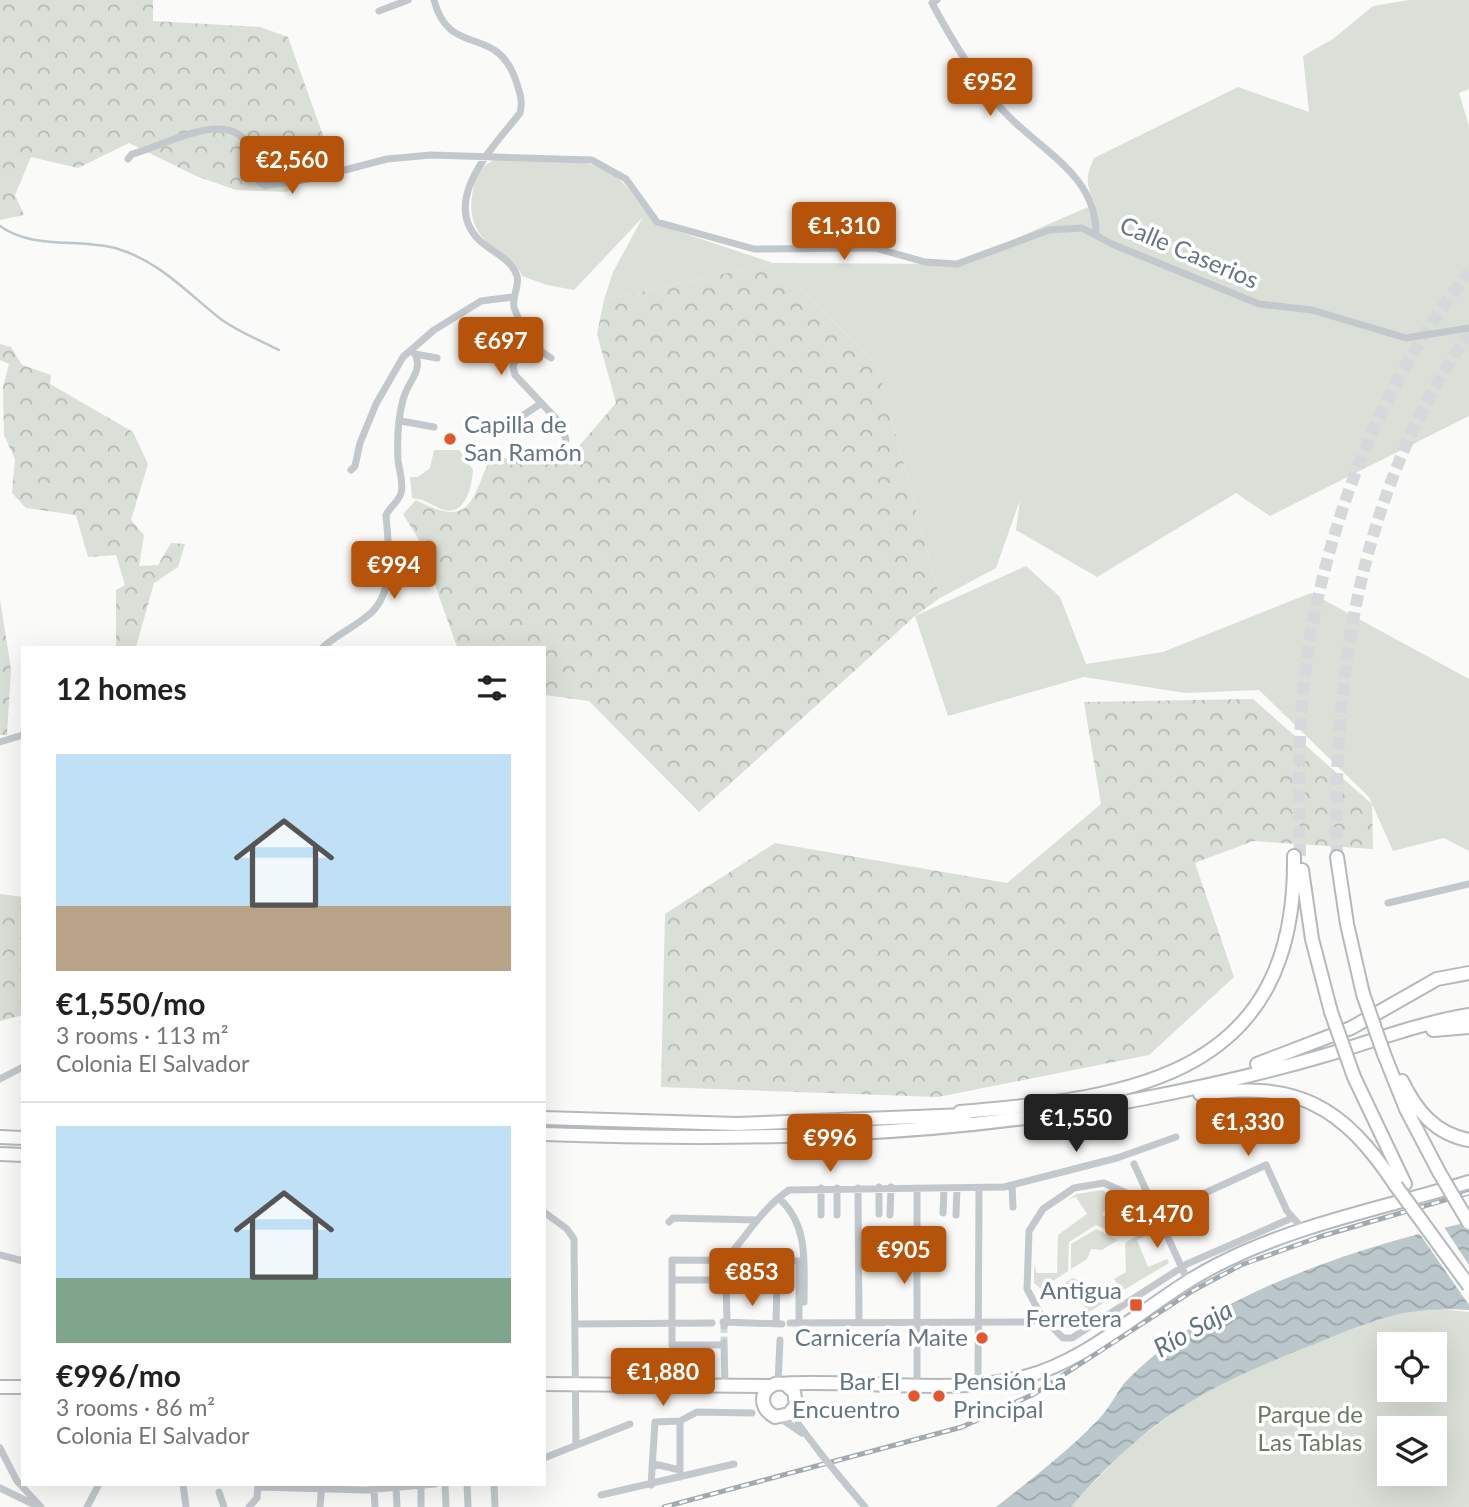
<!DOCTYPE html>
<html lang="en">
<head>
<meta charset="utf-8">
<style>
	body { margin:0; font-family:Lato,sans-serif; background:#f6f6f6; color:#222; height:100vh; display:flex; flex-direction:column; font-size:26px; white-space:nowrap }
	* { box-sizing:border-box; margin:0 }
	p { font-size:23px; color:#767676 }
	.icon { flex:none; width:38px; height:38px; fill:none; stroke:currentColor; stroke-width:2; stroke-linecap:round; stroke-linejoin:round }
	.map { position:relative; flex:1; overflow:hidden }
	.drawer { position:absolute; left:21px; top:646px; width:525px; height:840px; display:flex; flex-direction:column; background:#fff; border-radius:0px; box-shadow:0 7px 28px #0002 }
	.drawer>* { flex:none }
	.tools { position:absolute; left:1377px; top:1332px; display:grid; gap:14px }
	.tools a { display:grid; place-items:center; width:70px; height:70px; border-radius:0px; background:#fff; box-shadow:0 7px 28px #0002; font-size:35px }
	.price { position:absolute; translate:-50% -60px; padding:0 16px; border-radius:7px; background:#b45309; color:#fff; font-size:23px; line-height:46px; filter:drop-shadow(0 2px 4px #0008) }
	.price::after { content:''; position:absolute; left:50%; top:42px; width:21px; height:16px; margin-left:-10px; background:inherit; clip-path:polygon(0 0,100% 0,50% 100%) }
	.price.on { background:#222; color:#fff }
	ul { padding:0; list-style:none }
	li { display:grid; align-content:center; gap:14px; height:371px; padding:0 35px }
	li+li { border-top:2px solid #e0e0e0 }
	li span { display:grid; place-items:center; height:217px; border-radius:0px; color:#555 }
	li>.icon { margin-inline-start:auto }
	span .icon { width:126px; height:126px; fill:#fffc; stroke-width:1 }
	li b { font-size:30px }
	h2 { display:flex; justify-content:space-between; align-items:center; height:84px; padding:0 35px; font-size:30px }
	.map>svg:first-child { display:block }
	.green { fill:#dadfd7; fill-rule:evenodd }
	.forest { fill:url(#forest-crowns) }
	.water { fill:url(#water-waves) }
	.pier { fill:#fafaf8 }
	.lines { fill:none; stroke-linecap:round; stroke-linejoin:round }
	.stream { stroke:#bbc7cb; stroke-width:2.5 }
	.street-tunnel { stroke:#d5d9db; stroke-width:7; stroke-dasharray:7 3.5; stroke-linecap:butt }
	.highway-tunnel { stroke:#d5d9db; stroke-width:12; stroke-dasharray:12 6; stroke-linecap:butt }
	.highway-casing { stroke:#b4b9bd; stroke-width:16 }
	.street { stroke:#c3c8cc; stroke-width:7 }
	.highway { stroke:#fff; stroke-width:12 }
	.rail-casing { stroke:#a2aab0; stroke-width:5 }
	.rail { stroke:#fff; stroke-width:2.5; stroke-dasharray:8; stroke-linecap:butt }
	.highway-bridge-casing { stroke:#b4b9bd; stroke-width:16; stroke-linecap:butt }
	.street-bridge { stroke:#c3c8cc; stroke-width:7 }
	.highway-bridge { stroke:#fff; stroke-width:12 }
	.poi-dot { fill:#e4572e; stroke:#fff; stroke-width:2.5 }
	.labels { text-anchor:middle; stroke-width:7; stroke-linejoin:round; paint-order:stroke }
	.street-label { font-size:24px; fill:#657683; stroke:#fff }
	.poi-label { font-size:24px; fill:#657683; stroke:#fff; text-anchor:end }
	.park-label { font-size:24px; fill:#687a64; stroke:#fff }
	.water-label { font-size:26px; font-style:italic; fill:#60757c; stroke:#fff }
</style>
</head>
<body>
<div class="map">
<svg width="1469" height="1507" viewBox="0 0 1469 1507">
	<defs>
		<pattern id="forest-crowns" width="20" height="18" patternUnits="userSpaceOnUse" patternTransform="scale(1.75)"><rect width="20" height="18" fill="#dadfd7"/><path d="M2 6a3 3 0 1 1 6 0M12 15a3 3 0 1 1 6 0" fill="none" stroke="#b4b9b4"/></pattern>
		<pattern id="water-waves" width="16" height="10" patternUnits="userSpaceOnUse" patternTransform="scale(1.75)"><rect width="16" height="10" fill="#bbc7cb"/><path d="M0 5q4-4 8 0t8 0" fill="none" stroke="#9ca6aa"/></pattern>
	</defs>
	<rect width="100%" height="100%" fill="#fafaf8"/>
	<!-- green -->
	<path class="green" d="M1409 0H1469V89L1459 93 1469 126V416L1270 516 1236 493 1097 577 1016 530 1020 500 996 568 940 598 877 364 773 263 604 300 613 272 643 217 574 290 547 285 522 276 520 271C492 243 464 236 473 190 476 175 481 166 494 160 533 160 589 151 620 180 635 194 642 212 659 225L773 263 957 264 1095 204C1086 184 1085 178 1094 158L1238 87 1309 112 1303 56 1333 39 1373 6Z
		M434 450H459L473 470C472 485 466 516 444 510 432 506 426 499 412 498L410 477H418L430 468Z
		M1026 566 1060 597 1086 664 1163 652 1311 593 1469 679V851L1444 838 1393 851 1369 797 1259 690 1185 693 1084 677 948 716 915 616Z
		M1102 1190 1112 1195 1102 1215 1128 1227 1137 1209 1130 1203 1146 1211 1149 1219 1122 1236 1096 1225 1069 1242 1068 1271 1041 1289 1034 1283V1265L1037 1273H1057L1058 1235 1087 1214 1076 1197 1068 1200 1077 1194Z
		M1152 1226 1156 1232 1137 1240 1148 1267 1167 1259 1169 1263 1122 1291 1114 1279 1126 1272 1125 1243Z
		M1096 1229 1118 1240 1102 1250 1091 1249 1087 1259 1071 1269V1244Z
		M1073 1278 1099 1289 1108 1284 1116 1295 1072 1323 1070 1321 1085 1307 1066 1286 1050 1299 1046 1295Z
		M1429 1308 1469 1312V1507H1070L1129 1446 1196 1396 1258 1366 1384 1317ZM1390 1344H1435V1390H1390ZM1390 1428H1435V1474H1390Z"/>
	<!-- forest -->
	<path class="forest" d="M0 0H153V21L260 27 288 37 331 158 287 192 236 190 196 176 129 143 78 168 31 157 15 195 24 215 0 220Z
		M773 263 877 364 940 598 915 616 699 812 589 701 544 695V648L457 647 419 540 403 514 416 500C471 529 471 502 490 458L567 460 616 403 597 334 604 300Z
		M0 344 11 347 22 365 51 375 50 384 133 432 148 464 131 520 144 535 139 566 158 565 171 543 185 544 178 567 154 583 136 647H116V590L125 585 116 555 88 557 76 515 26 508 12 493 15 459 4 435 3 387 9 364 0 360Z
		M0 599 11 669 7 735H0Z
		M1253 699 1372 804 1373 849 1253 841 1195 863 1234 977 1149 1055 938 1097 661 1087 665 914 775 843 1007 883 1101 804 1084 702Z
		M0 894 23 897V1015L0 1021Z"/>
	<!-- water -->
	<path class="water" d="M1469 1222V1310C1402 1306 1376 1320 1315 1344 1206 1386 1149 1417 1071 1507H996C1030 1480 1066 1453 1097 1421 1107 1411 1114 1398 1122 1386 1132 1374 1145 1363 1157 1353 1236 1286 1369 1244 1469 1222Z"/>
	<!-- pier -->
	<path class="pier" d="M1442 1224 1469 1265V1305L1417 1230Z"/>
	<g class="lines">
		<!-- stream -->
		<path class="stream" d="M0 226C34 250 76 238 115 248 160 261 187 293 222 320 239 332 261 341 279 350"/>
		<!-- street-tunnel -->
		<path class="street-tunnel" d="M724 1326V1341"/>
		<!-- highway-tunnel -->
		<path class="highway-tunnel" d="M1300 856C1298 785 1298 714 1309 644 1331 512 1385 376 1469 272
			M1337 857C1332 672 1361 488 1469 333"/>
		<!-- highway casing -->
		<g class="highway-casing">
			<path id="highway" d="M1337 857 1347 924 1363 994
				M1302 870 1312 939 1331 1012
				M1433 1030 1469 1027
				M1384 1054 1406 1109 1439 1172
				M1257 1064 1351 1028 1437 979 1469 973
				M1354 1077 1405 1184
				M1402 1081C1416 1110 1435 1134 1469 1140
				M1200 1094C1298 1080 1343 1106 1396 1186
				M960 1112C1136 1098 1297 1074 1294 856
				M544 1118 737 1124 966 1115
				M544 1134C744 1141 944 1138 1141 1099 1203 1087 1265 1073 1326 1055 1373 1041 1420 1023 1469 1015
				M0 1137 23 1138
				M0 1154 23 1155
				M544 1384 771 1386
				M785 1384 794 1392 796 1405 789 1414 775 1417C759 1408 759 1391 775 1384 854 1378 948 1396 1024 1377 1093 1360 1153 1297 1217 1265 1296 1224 1385 1208 1469 1182
				M0 1387H23"/>
		</g>
		<!-- street -->
		<path class="street" d="M434 0C449 59 497 23 516 81 520 93 523 101 520 113 496 144 440 199 478 239 490 251 512 259 517 276 520 285 512 296 514 307 517 319 527 329 528 342L513 365 515 375 562 425 566 440
			M937 0 932 3C952 41 973 74 999 106 1034 148 1096 171 1096 233
			M379 11 408 0
			M128 159 132 154C162 147 232 105 249 148 255 162 250 177 265 186L314 178 387 159 431 155 592 160 626 179 657 222 754 249 875 248 925 262 957 264 1049 230 1082 228 1112 244 1259 304 1312 310 1406 338 1469 328
			M528 342 551 358
			M415 354 437 358
			M401 421 434 427
			M507 426 540 404
			M351 470 355 466 360 443 376 404 403 357 434 330 481 301 513 297
			M322 648C337 634 357 626 372 612 396 588 388 545 386 515 390 507 399 501 401 493 404 482 399 471 398 460 397 441 398 418 403 400 407 381 426 370 413 351
			M0 742 23 735
			M1388 903 1469 884
			M0 1079 23 1067
			M1134 1164 1188 1281
			M1012 1185 1013 1207
			M879 1187V1214
			M821 1188V1215
			M837 1188V1215
			M858 1188 859 1323
			M917 1188V1383
			M780 1199C809 1227 804 1263 804 1302
			M1153 1205 1104 1183 1074 1188 1043 1209 1029 1231 1027 1289 1042 1317 1063 1338H1072L1187 1264 1292 1218
			M544 1212 567 1229 574 1239 576 1445
			M943 1213 944 1188
			M890 1215 891 1187
			M956 1215 957 1188
			M1157 1215 1266 1165 1287 1211 1303 1229
			M669 1222 673 1218 756 1220
			M0 1255 23 1261
			M726 1259C747 1236 762 1208 789 1190L1004 1187 1117 1158 1176 1137
			M672 1280H715
			M723 1322 782 1324
			M790 1323 1031 1322 1042 1317
			M575 1324 712 1323
			M724 1326 727 1321 726 1283H777L776 1322
			M724 1342 725 1384
			M724 1345H672V1260L799 1261V1323
			M778 1383 780 1340
			M978 1383 979 1188
			M794 1409 799 1425 821 1454
			M780 1418 802 1433
			M680 1421V1477
			M0 1448 17 1481 41 1507
			M544 1458 630 1424
			M654 1464 680 1470
			M839 1476 865 1507
			M183 1484 186 1507
			M445 1484 446 1507
			M467 1484 468 1507
			M494 1484 495 1507
			M651 1485 655 1422 680 1421 697 1412 752 1413
			M421 1486V1507
			M258 1487 365 1490 435 1484
			M396 1487 397 1507
			M0 1488 37 1506
			M374 1489 375 1507
			M219 1492 224 1507
			M601 1495 734 1464
			M87 1507 99 1484
			M249 1507 257 1498 258 1485"/>
		<!-- highway -->
		<use href="#highway" class="highway"/>
		<!-- rail casing -->
		<g class="rail-casing">
			<path id="rail" d="M664 1507 962 1427 1034 1394 1194 1290 1241 1265 1322 1236 1469 1193"/>
		</g>
		<!-- rail -->
		<use href="#rail" class="rail"/>
		<!-- highway-bridge casing -->
		<g class="highway-bridge-casing">
			<path id="highway-bridge" d="M1363 994 1384 1054
				M1331 1012 1354 1077
				M1439 1172 1469 1223
				M1396 1186 1469 1286"/>
		</g>
		<!-- street-bridge -->
		<path class="street-bridge" d="M821 1454 839 1476
			M320 1507 322 1484"/>
		<!-- highway-bridge -->
		<use href="#highway-bridge" class="highway-bridge"/>
	</g>
	<!-- markers -->
	<g class="poi-dot">
		<circle cx="450" cy="439" r="7"/>
		<rect x="1129" y="1298" width="14" height="14" rx="3.5"/>
		<circle cx="982" cy="1338" r="7"/>
		<circle cx="914" cy="1396" r="7"/>
		<circle cx="939" cy="1396" r="7"/>
	</g>
	<g class="labels">
		<!-- street labels -->
		<g class="street-label">
			<text transform="translate(1189 253) rotate(23)" y="8">Calle Caserios</text>
		</g>
		<!-- poi labels -->
		<g class="poi-label">
			<text x="464" y="433" text-anchor="start">Capilla de<tspan x="464" dy="28">San Ramón</tspan></text>
			<text x="1122" y="1299">Antigua<tspan x="1122" dy="28">Ferretera</tspan></text>
			<text x="968" y="1346">Carnicería Maite</text>
			<text x="900" y="1390">Bar El<tspan x="900" dy="28">Encuentro</tspan></text>
			<text x="953" y="1390" text-anchor="start">Pensión La<tspan x="953" dy="28">Principal</tspan></text>
		</g>
		<!-- park labels -->
		<g class="park-label">
			<text x="1310" y="1423">Parque de<tspan x="1310" dy="28">Las Tablas</tspan></text>
		</g>
		<!-- water labels -->
		<g class="water-label">
			<text transform="translate(1193 1329) rotate(-30)" y="9">Río Saja</text>
		</g>
	</g>
</svg>
<div class="tools">
<a><svg class="icon" aria-label="locate" viewBox="0 0 24 24"><circle cx="12" cy="12" r="6"/><path d="M12 2v4M12 18v4M2 12h4M18 12h4"/></svg></a>
<a><svg class="icon" aria-label="layers" viewBox="0 0 24 24"><path d="M12 4l9 5-9 5-9-5zM3 14l9 5 9-5"/></svg></a>
</div>
<b class="price" style="left:990px;top:118px">€952</b>
<b class="price" style="left:292px;top:196px">€2,560</b>
<b class="price" style="left:844px;top:262px">€1,310</b>
<b class="price" style="left:501px;top:377px">€697</b>
<b class="price" style="left:394px;top:601px">€994</b>
<b class="price on" style="left:1076px;top:1154px">€1,550</b>
<b class="price" style="left:1248px;top:1158px">€1,330</b>
<b class="price" style="left:830px;top:1174px">€996</b>
<b class="price" style="left:1157px;top:1250px">€1,470</b>
<b class="price" style="left:904px;top:1286px">€905</b>
<b class="price" style="left:752px;top:1308px">€853</b>
<b class="price" style="left:663px;top:1408px">€1,880</b>
<section class="drawer">
<h2>12 homes<svg class="icon" aria-label="filters" viewBox="0 0 24 24"><path d="M4 7h16M4 17h16"/><circle cx="9" cy="7" r="2"/><circle cx="15" cy="17" r="2"/></svg></h2>
<ul>
<li><span style="background:linear-gradient(#bfe0f5 70%,#b9a48a 0)"><svg class="icon" aria-label="home" viewBox="0 0 24 24"><path d="M3 11l9-7 9 7M6 9v11h12V9"/></svg></span><div><b>€1,550/mo</b><p>3 rooms · 113 m²</p><p>Colonia El Salvador</p></div></li>
<li><span style="background:linear-gradient(#bfe0f5 70%,#7fa58c 0)"><svg class="icon" aria-label="home" viewBox="0 0 24 24"><path d="M3 11l9-7 9 7M6 9v11h12V9"/></svg></span><div><b>€996/mo</b><p>3 rooms · 86 m²</p><p>Colonia El Salvador</p></div></li>
</ul>
</section>
</div>
</body>
</html>
